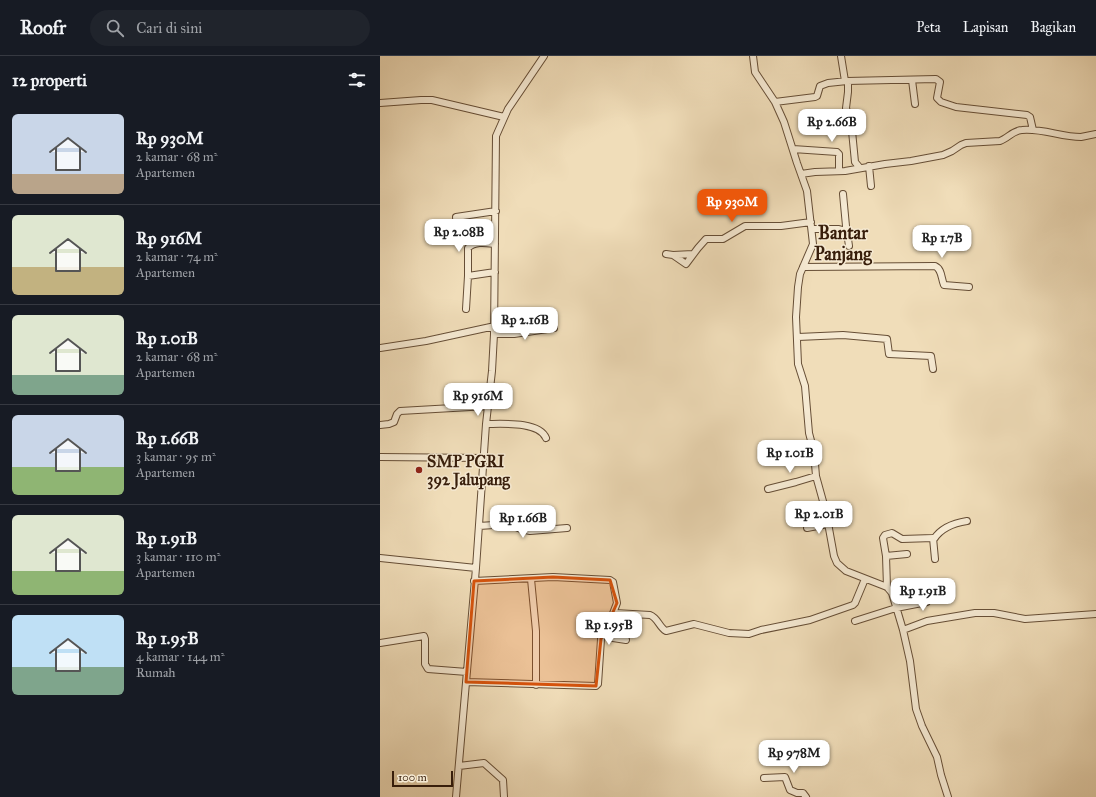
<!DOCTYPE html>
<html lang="id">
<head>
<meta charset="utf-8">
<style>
	body { margin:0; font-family:"IM FELL Great Primer",serif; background:#20242c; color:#f1f3f6; height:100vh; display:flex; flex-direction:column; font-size:15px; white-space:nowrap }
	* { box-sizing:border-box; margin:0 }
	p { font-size:13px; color:#9ea1a6 }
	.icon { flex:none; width:22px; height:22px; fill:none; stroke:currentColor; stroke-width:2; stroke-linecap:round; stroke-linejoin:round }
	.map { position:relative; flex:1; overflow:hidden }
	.sheet { display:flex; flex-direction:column; background:#171b24; width:380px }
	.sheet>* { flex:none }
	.scale { position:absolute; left:12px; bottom:10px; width:61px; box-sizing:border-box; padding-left:4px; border:2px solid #381e0b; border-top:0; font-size:11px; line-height:14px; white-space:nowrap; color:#381e0b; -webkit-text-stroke:3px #f5e9d2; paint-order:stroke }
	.price { position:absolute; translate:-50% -34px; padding:0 9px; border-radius:8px; background:#fff; color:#222; font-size:13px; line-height:26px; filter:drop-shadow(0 1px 2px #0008) }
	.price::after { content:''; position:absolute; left:50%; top:24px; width:12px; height:9px; margin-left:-6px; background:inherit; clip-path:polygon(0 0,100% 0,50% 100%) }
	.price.on { background:#ea580c; color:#fff }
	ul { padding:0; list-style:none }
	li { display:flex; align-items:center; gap:12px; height:100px; padding:0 12px }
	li+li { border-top:1px solid #363941 }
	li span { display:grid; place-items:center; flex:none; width:112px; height:80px; border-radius:6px; color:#555 }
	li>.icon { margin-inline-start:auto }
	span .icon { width:48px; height:48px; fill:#fffc; stroke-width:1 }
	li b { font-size:17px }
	h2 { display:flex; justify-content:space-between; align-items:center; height:48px; padding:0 12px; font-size:17px }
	header { display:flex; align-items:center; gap:24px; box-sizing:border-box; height:56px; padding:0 20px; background:#171b24; border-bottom:1px solid #363941 }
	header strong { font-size:19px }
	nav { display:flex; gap:22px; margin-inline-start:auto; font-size:14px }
	.search { width:280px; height:36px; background:#20242c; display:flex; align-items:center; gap:10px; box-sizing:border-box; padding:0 14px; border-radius:22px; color:#9ea1a6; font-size:15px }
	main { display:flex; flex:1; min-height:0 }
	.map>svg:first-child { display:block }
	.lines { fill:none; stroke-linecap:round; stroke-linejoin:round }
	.minor-casing { stroke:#664e36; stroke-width:8 }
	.minor { stroke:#f5e9d2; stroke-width:6 }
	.marked { fill:#d6530c; fill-opacity:0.2; stroke:#d6530c; stroke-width:3; stroke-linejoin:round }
	.poi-dot { fill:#8f2418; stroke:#f5e9d2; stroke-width:1.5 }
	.labels { text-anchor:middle; stroke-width:3; stroke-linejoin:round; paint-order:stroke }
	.poi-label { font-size:16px; font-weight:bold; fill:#381e0b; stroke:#f5e9d2; text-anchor:start }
	.quarter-label { font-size:18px; font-weight:bold; fill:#381e0b; stroke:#f5e9d2 }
</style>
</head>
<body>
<header>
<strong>Roofr</strong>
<div class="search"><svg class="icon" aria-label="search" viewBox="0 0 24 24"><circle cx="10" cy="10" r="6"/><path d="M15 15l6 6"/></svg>Cari di sini</div>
<nav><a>Peta</a><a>Lapisan</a><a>Bagikan</a></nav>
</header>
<main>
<section class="sheet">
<h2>12 properti<svg class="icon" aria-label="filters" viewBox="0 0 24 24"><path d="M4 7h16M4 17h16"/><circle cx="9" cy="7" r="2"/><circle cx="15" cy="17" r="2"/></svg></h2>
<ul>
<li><span style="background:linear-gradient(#c9d6e8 75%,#b9a48a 0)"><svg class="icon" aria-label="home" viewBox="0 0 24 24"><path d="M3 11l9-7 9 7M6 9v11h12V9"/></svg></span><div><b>Rp 930M</b><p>2 kamar · 68 m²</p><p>Apartemen</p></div></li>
<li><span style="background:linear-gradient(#dfe7d0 65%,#c2b280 0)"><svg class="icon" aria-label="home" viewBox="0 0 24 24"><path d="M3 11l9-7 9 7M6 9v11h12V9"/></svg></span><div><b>Rp 916M</b><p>2 kamar · 74 m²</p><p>Apartemen</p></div></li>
<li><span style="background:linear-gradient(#dfe7d0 75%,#7fa58c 0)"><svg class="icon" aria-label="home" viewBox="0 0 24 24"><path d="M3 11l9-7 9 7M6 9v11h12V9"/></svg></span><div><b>Rp 1.01B</b><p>2 kamar · 68 m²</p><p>Apartemen</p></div></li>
<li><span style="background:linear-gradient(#c9d6e8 65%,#8fb573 0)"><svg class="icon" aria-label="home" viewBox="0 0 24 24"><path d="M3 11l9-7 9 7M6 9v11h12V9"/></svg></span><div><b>Rp 1.66B</b><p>3 kamar · 95 m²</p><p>Apartemen</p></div></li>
<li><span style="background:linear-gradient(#dfe7d0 70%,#8fb573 0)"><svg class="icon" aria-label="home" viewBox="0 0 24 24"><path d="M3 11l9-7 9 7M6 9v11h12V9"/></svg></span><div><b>Rp 1.91B</b><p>3 kamar · 110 m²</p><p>Apartemen</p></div></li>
<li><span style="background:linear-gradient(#bfe0f5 65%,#7fa58c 0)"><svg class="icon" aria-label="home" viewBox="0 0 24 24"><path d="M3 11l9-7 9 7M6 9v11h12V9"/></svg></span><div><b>Rp 1.95B</b><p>4 kamar · 144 m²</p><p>Rumah</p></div></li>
</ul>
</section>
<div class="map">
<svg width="716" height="741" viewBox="0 0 716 741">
	<rect width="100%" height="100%" fill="#f0ddb9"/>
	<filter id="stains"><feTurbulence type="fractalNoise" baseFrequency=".005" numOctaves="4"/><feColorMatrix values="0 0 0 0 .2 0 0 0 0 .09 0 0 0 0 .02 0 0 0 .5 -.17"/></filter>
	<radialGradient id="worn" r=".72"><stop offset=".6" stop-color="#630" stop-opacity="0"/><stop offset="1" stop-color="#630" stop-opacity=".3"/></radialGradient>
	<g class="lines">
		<!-- minor casing -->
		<g class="minor-casing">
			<path id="minor" d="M373 0 375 16 395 46 404 66 417 107 427 135 433 188 420 218 418 231 416 261 418 308 425 330 429 377 434 396 436 420 446 456 454 500 457 507 466 515 507 531 512 537 523 574 530 605 536 653 542 670 557 701 561 719 568 741
				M461 0 465 25
				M532 24 535 48
				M468 25V36L466 52 472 75 475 106 480 112
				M395 46 435 41 437 40 440 30 448 27 467 25 556 23 560 26 557 42 561 46 576 51 647 59 650 61 653 74
				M0 47 41 44H52L124 61
				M413 93 457 96 459 98V115
				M489 110 491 130
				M421 118 435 116 465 115 505 108 531 105 563 99 572 95 581 89 586 87 620 85C628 82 634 74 642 74 662 72 681 81 701 81 706 80 711 79 716 78
				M463 138 466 170V175
				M432 173H458L462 174 467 176 469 190
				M78 185 76 161 116 155
				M286 198 293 199 306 208 318 192 326 183H343L365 170H401L431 166
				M293 199 313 198
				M423 211 555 210C562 213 561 222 564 229L589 231
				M115 216 88 220V192C95 185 106 187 115 188
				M86 253 88 220
				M114 278H134L174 272
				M418 281 463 279 507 283 509 298 551 300 553 313
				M0 292 46 285 115 270
				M106 368C122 368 159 365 166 382
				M0 369 9 368 14 366 17 358 20 355 108 350
				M0 401 103 402
				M388 433 416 426 436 420
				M99 470 129 468 141 473 150 475 187 472
				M427 472 448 468
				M554 483C561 472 574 467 587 465
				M506 500 527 498
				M0 502 96 512
				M151 523 156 575V629
				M94 525 173 521 230 524 233 526 237 547 232 560
				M507 531 506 500 503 482 505 479 512 477 522 483 553 482 555 503
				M475 565 516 552 547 546 548 541
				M225 573 233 582 246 584
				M523 574 547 565 595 557H614L645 563 716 558
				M0 587 44 580 45 583V608L48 613 87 616
				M86 626 216 630 218 628 221 583 232 560 235 557 270 559C278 562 279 571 286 575L314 568 349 577 369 578 381 574 430 564 473 549 475 547 485 523
				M79 710 104 707 123 724 124 741
				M384 722 405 721 410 734 417 737H423L426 741
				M76 741 96 512 106 368 112 315 114 278 116 80 128 53 164 0"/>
		</g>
		<!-- minor -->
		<use href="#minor" class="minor"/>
	</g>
	<!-- marked area -->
	<path class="marked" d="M173 521 230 524 237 547 221 583 216 630 86 626 94 525Z"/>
	<!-- markers -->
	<circle class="poi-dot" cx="39" cy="414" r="4"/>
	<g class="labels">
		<!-- poi labels -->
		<g class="poi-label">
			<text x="47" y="411">SMP PGRI<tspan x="47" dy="18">392 Jalupang</tspan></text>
		</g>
		<!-- quarter labels -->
		<g class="quarter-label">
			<text x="463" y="183">Bantar<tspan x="463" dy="21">Panjang</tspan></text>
		</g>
	</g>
	<rect width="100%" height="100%" filter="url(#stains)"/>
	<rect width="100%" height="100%" fill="url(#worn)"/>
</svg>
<div class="scale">100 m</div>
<b class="price" style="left:452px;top:87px">Rp 2.66B</b>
<b class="price on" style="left:352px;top:167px">Rp 930M</b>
<b class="price" style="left:79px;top:197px">Rp 2.08B</b>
<b class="price" style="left:562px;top:203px">Rp 1.7B</b>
<b class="price" style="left:145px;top:285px">Rp 2.16B</b>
<b class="price" style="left:98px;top:361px">Rp 916M</b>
<b class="price" style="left:410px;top:418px">Rp 1.01B</b>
<b class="price" style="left:439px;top:479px">Rp 2.01B</b>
<b class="price" style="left:143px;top:483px">Rp 1.66B</b>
<b class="price" style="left:543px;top:556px">Rp 1.91B</b>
<b class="price" style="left:229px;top:590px">Rp 1.95B</b>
<b class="price" style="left:414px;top:718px">Rp 978M</b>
</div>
</main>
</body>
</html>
